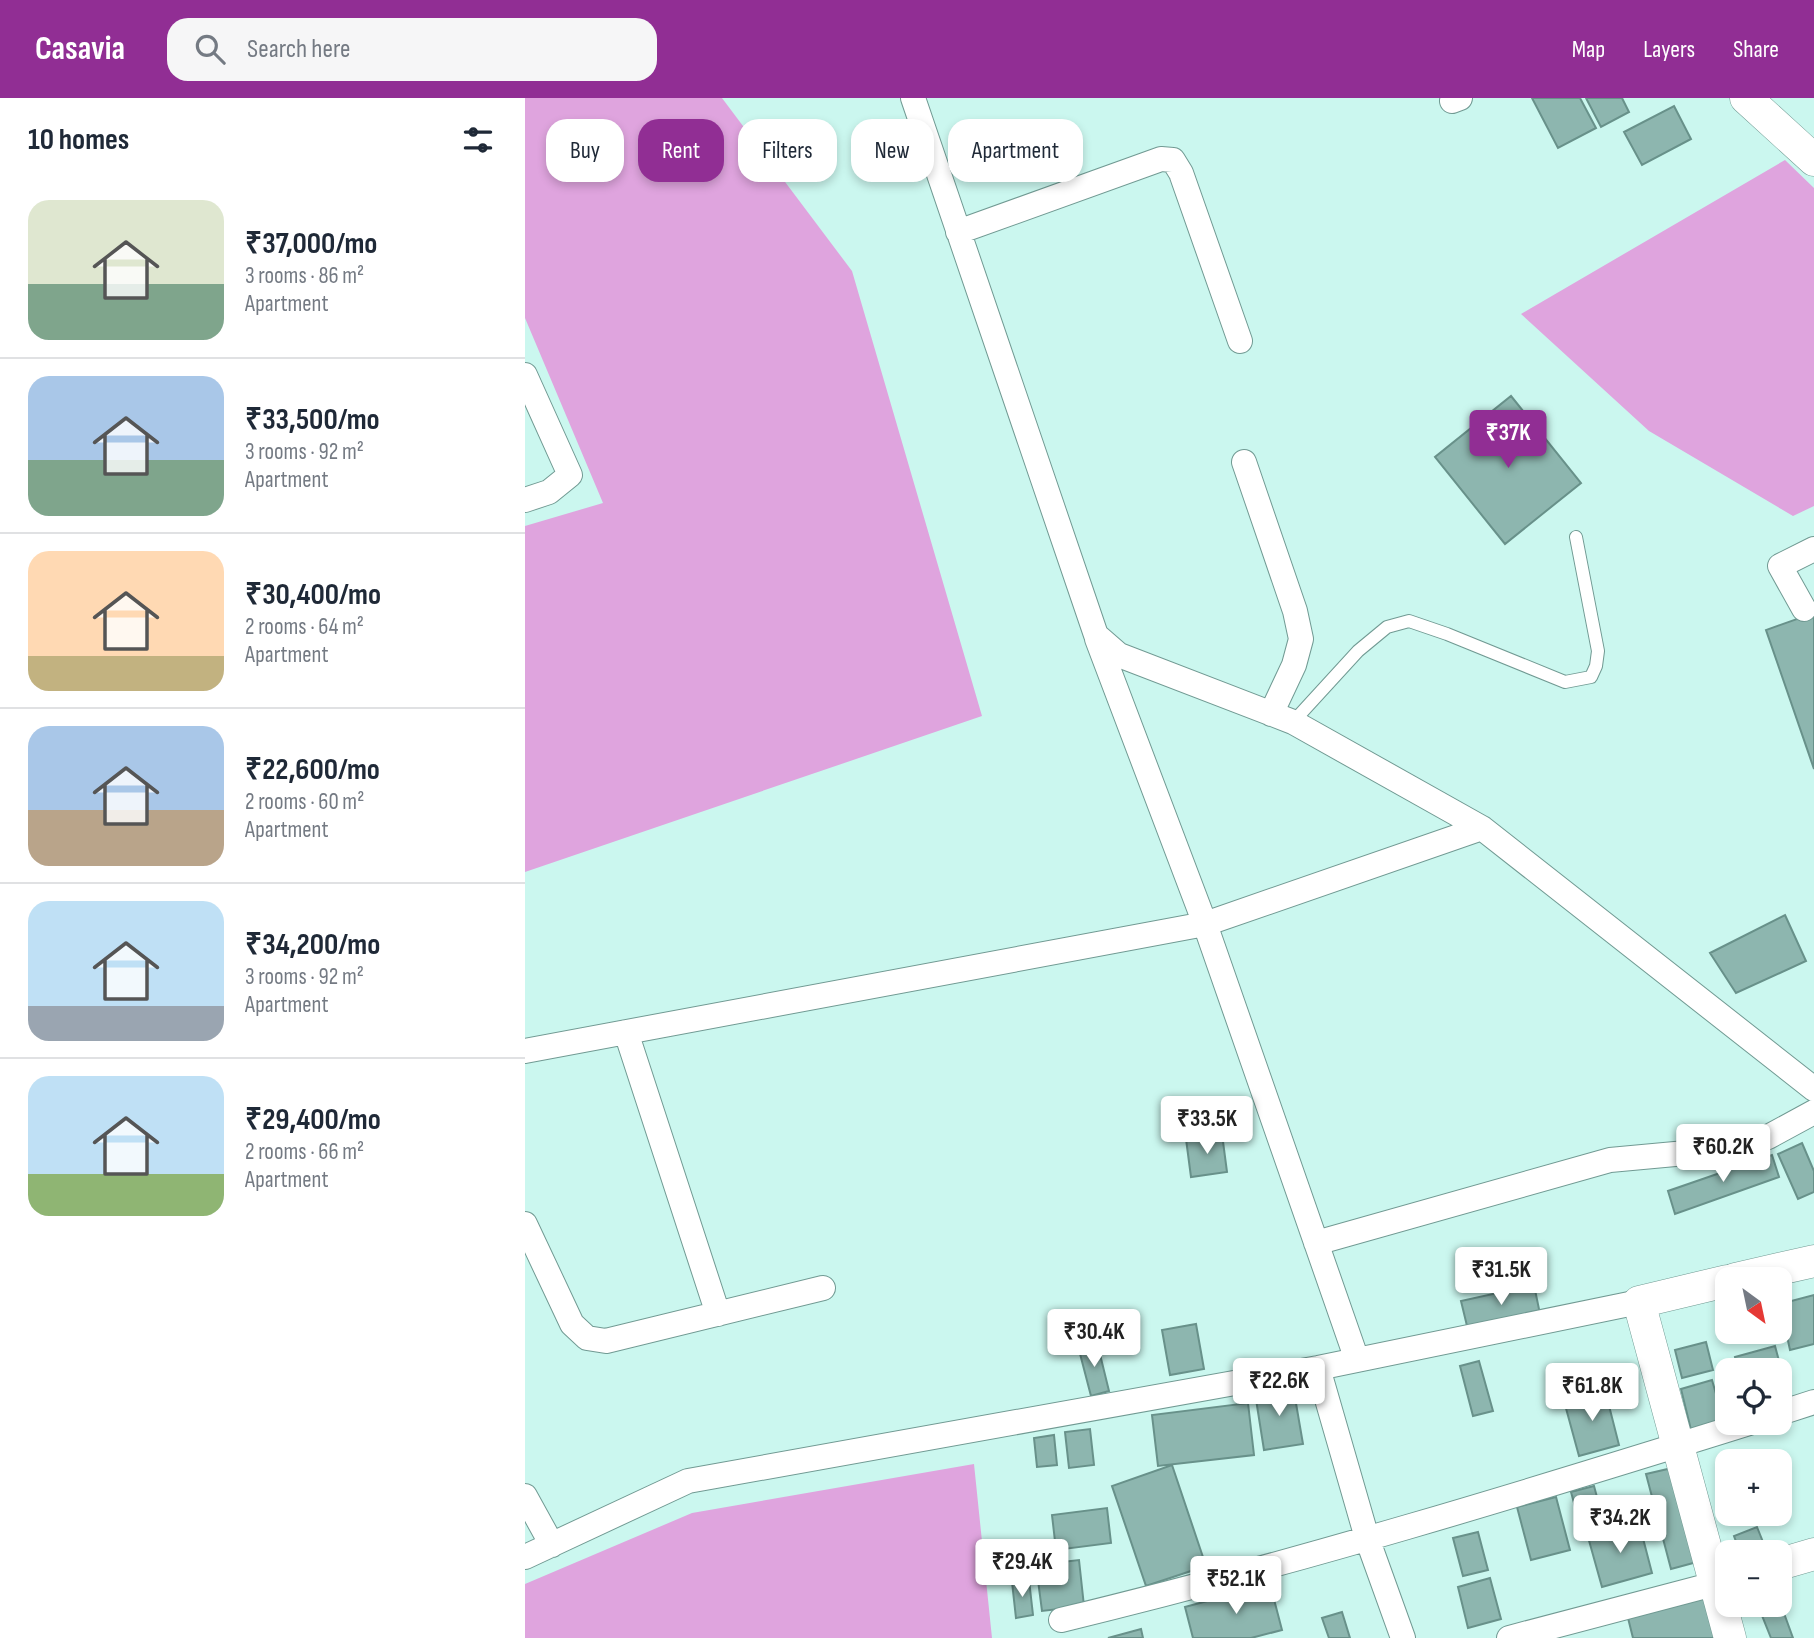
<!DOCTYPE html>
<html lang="en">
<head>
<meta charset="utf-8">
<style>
	body { margin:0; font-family:"Sofia Sans Condensed",sans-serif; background:#f6f6f7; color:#1f2937; height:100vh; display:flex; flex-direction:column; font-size:26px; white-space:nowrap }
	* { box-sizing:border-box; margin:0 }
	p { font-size:23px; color:#747a83 }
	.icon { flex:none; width:38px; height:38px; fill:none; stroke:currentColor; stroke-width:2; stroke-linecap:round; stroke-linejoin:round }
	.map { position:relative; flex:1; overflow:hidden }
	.drawer { display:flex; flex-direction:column; background:#fff; width:525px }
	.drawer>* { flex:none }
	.hud { position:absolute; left:21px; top:21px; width:665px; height:63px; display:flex; gap:14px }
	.needle { width:46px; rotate:147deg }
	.fabs { position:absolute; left:1190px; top:1169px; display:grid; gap:14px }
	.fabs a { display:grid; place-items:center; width:77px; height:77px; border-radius:14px; background:#fff; box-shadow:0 4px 10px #0003; font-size:35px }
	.price { position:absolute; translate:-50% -60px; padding:0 16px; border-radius:7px; background:#fff; color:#222; font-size:23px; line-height:46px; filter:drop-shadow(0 2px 4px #0008) }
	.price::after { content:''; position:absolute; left:50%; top:42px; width:21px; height:16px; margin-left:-10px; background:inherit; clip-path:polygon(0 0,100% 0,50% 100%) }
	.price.active { background:#912e94; color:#fff }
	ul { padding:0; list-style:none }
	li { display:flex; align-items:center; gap:21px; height:175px; padding:0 28px }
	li+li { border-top:2px solid #e0e1e3 }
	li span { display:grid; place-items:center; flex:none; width:196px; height:140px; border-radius:21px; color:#555 }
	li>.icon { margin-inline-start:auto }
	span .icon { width:84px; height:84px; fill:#fffc; stroke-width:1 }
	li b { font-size:30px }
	h2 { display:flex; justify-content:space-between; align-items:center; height:84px; padding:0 28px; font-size:30px }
	.chip { padding:0 24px; border-radius:21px; background:#fff; box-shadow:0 4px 10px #0003; font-size:24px; line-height:63px }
	.chip.active { background:#912e94; color:#fff }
	header { display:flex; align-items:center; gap:42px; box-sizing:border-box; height:98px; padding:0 35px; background:#912e94; color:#fff }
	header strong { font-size:33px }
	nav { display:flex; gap:38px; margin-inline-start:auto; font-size:24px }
	.search { width:490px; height:63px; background:#f6f6f7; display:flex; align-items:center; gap:18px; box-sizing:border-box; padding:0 24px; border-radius:21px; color:#747a83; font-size:26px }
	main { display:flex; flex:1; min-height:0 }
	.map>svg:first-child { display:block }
	.green { fill:#dfa4de }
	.building { fill:#8db6af; stroke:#68918a; stroke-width:2 }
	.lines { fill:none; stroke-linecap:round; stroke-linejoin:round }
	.service-casing { stroke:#719a93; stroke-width:14 }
	.minor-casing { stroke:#719a93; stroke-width:26 }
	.tertiary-casing { stroke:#719a93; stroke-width:33 }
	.service { stroke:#fff; stroke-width:12 }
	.minor { stroke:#fff; stroke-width:24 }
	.tertiary { stroke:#fff; stroke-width:32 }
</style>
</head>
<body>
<header>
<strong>Casavia</strong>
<div class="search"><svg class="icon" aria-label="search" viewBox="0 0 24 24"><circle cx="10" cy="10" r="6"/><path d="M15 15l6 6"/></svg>Search here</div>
<nav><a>Map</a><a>Layers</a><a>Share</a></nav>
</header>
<main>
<section class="drawer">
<h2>10 homes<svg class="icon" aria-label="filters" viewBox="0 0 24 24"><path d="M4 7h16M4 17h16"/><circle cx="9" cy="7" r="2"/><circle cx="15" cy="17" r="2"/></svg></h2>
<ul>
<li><span style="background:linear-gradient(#dfe7d0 60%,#7fa58c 0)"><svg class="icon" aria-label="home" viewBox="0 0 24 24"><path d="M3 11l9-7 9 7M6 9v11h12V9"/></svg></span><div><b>₹37,000/mo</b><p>3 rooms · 86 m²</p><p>Apartment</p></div></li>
<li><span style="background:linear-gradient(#a9c7e8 60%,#7fa58c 0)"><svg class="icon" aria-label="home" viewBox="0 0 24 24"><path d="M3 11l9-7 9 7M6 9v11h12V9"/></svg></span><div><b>₹33,500/mo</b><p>3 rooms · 92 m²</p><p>Apartment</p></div></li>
<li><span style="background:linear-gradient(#ffd9b3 75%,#c2b280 0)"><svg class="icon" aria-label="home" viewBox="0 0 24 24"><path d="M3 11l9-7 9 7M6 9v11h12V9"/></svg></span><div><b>₹30,400/mo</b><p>2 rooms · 64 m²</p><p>Apartment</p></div></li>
<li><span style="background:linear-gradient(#a9c7e8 60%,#b9a48a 0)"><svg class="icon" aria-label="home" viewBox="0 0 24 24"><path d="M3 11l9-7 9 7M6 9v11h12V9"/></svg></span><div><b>₹22,600/mo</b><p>2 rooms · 60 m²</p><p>Apartment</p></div></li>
<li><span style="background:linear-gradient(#bfe0f5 75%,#9aa5b1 0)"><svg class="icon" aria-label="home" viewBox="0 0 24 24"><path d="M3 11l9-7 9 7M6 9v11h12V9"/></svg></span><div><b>₹34,200/mo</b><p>3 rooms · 92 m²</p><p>Apartment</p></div></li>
<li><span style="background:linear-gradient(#bfe0f5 70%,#8fb573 0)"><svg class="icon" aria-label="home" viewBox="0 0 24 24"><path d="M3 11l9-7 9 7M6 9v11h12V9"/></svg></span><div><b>₹29,400/mo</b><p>2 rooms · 66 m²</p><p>Apartment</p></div></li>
</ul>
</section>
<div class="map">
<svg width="1289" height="1540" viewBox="0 0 1289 1540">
	<rect width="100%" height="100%" fill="#cbf7ef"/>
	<!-- green -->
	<path class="green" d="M0 0H197L327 173 457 618 0 774V428L78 405 0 220Z
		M1260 62 1289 90V408L1268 418 1124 333 996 216Z
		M449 1366 467 1540H0V1486L167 1415Z"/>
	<!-- building -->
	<path class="building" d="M1007 0H1055L1071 30 1033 50Z
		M1061 0H1097L1104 14 1076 29Z
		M1149 8 1166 41 1117 67 1099 34Z
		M986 298 1056 385 980 446 910 359Z
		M1289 515V671L1241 532Z
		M1260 817 1281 863 1211 895 1185 855Z
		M697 1036 702 1074 666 1079 661 1041Z
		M1277 1045 1289 1073V1094L1273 1101 1253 1056Z
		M1247 1057 1254 1079 1150 1116 1143 1093Z
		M1009 1187 1015 1216 943 1232 936 1203Z
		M1289 1197V1246L1265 1252 1255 1206Z
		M671 1226 679 1271 645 1277 637 1232Z
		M572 1244 584 1293 566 1298 553 1248Z
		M1181 1244 1188 1272 1157 1280 1150 1252Z
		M1250 1248 1265 1304 1255 1307V1272H1213L1210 1259Z
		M954 1263 968 1313 948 1318 935 1268Z
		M1187 1282 1200 1327 1167 1336 1156 1291Z
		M768 1288 778 1346 739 1352 730 1295Z
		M1080 1292 1094 1347 1054 1358 1039 1303Z
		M723 1305 729 1357 633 1368 627 1317Z
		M565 1331 569 1367 544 1370 540 1334Z
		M529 1337 532 1367 512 1369 509 1340Z
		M647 1367 681 1468 621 1488 587 1388Z
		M1147 1370 1172 1464 1146 1471 1121 1376Z
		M1069 1388 1079 1425 1056 1431 1046 1394Z
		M1031 1399 1045 1452 1006 1462 992 1409Z
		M582 1410 586 1445 531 1452 527 1417Z
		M1114 1425 1127 1475 1077 1489 1063 1439Z
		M1232 1429 1242 1454H1215L1209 1438Z
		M953 1434 963 1472 938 1478 928 1440Z
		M554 1462 559 1508 517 1513 511 1467Z
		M965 1480 976 1521 943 1530 933 1489Z
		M504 1482 508 1517 491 1520 487 1484Z
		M745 1486 757 1532 726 1540H668L660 1509Z
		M1184 1494 1196 1540H1108L1102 1516Z
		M1256 1507 1268 1540H1246L1236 1515Z
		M817 1514 825 1540H804L797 1520Z
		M616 1531 618 1540H583Z"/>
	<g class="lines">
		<!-- service casing -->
		<g class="service-casing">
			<path id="service" d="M768 624 833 553 862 529 884 523 922 536 1040 584 1066 579 1071 568 1073 553 1051 439"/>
		</g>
		<!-- minor casing -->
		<g class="minor-casing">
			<path id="minor" d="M388 0 571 537 594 557 768 624 957 730 1289 991
				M927 3 935 0
				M433 134 636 61 648 62 656 75 715 243
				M0 277 45 377 24 394 0 402
				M719 364 770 513 776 541 769 567 746 616
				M1279 511 1255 468 1289 451
				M572 541 680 826 832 1262
				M101 934 193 1216
				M0 953 680 826 957 730
				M0 1126 47 1226 62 1240 81 1243 298 1190
				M791 1145 1085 1062 1215 1050 1243 1039 1289 1014
				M793 1270 842 1440 878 1540
				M1255 1315 1289 1304
				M0 1398 27 1447
				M0 1459 163 1383 793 1270 1114 1204
				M536 1522C768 1466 997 1396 1224 1325
				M984 1540 1189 1486"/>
		</g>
		<!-- tertiary casing -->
		<g class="tertiary-casing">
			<path id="tertiary" d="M1221 0 1289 62
				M1210 1181 1289 1163
				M1202 1183 1114 1204 1205 1540
				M1255 1466 1289 1456"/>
		</g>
		<!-- service -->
		<use href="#service" class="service"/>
		<!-- minor -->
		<use href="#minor" class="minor"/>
		<!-- tertiary -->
		<use href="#tertiary" class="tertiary"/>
	</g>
</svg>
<div class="fabs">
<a><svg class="needle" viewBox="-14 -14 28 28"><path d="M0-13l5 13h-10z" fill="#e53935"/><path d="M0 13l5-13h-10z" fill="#747a83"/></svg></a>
<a><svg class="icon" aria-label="locate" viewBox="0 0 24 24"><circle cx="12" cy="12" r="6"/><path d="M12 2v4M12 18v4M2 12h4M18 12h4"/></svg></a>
<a>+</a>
<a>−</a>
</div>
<b class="price active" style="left:983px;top:372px">₹37K</b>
<b class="price" style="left:682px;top:1058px">₹33.5K</b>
<b class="price" style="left:1198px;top:1086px">₹60.2K</b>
<b class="price" style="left:976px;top:1209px">₹31.5K</b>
<b class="price" style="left:569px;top:1271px">₹30.4K</b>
<b class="price" style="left:754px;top:1320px">₹22.6K</b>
<b class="price" style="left:1067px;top:1325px">₹61.8K</b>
<b class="price" style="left:1095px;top:1457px">₹34.2K</b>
<b class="price" style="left:497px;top:1501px">₹29.4K</b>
<b class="price" style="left:711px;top:1518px">₹52.1K</b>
<div class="hud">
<a class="chip">Buy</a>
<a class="chip active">Rent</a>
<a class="chip">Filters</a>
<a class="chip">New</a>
<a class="chip">Apartment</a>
</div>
</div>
</main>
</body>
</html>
